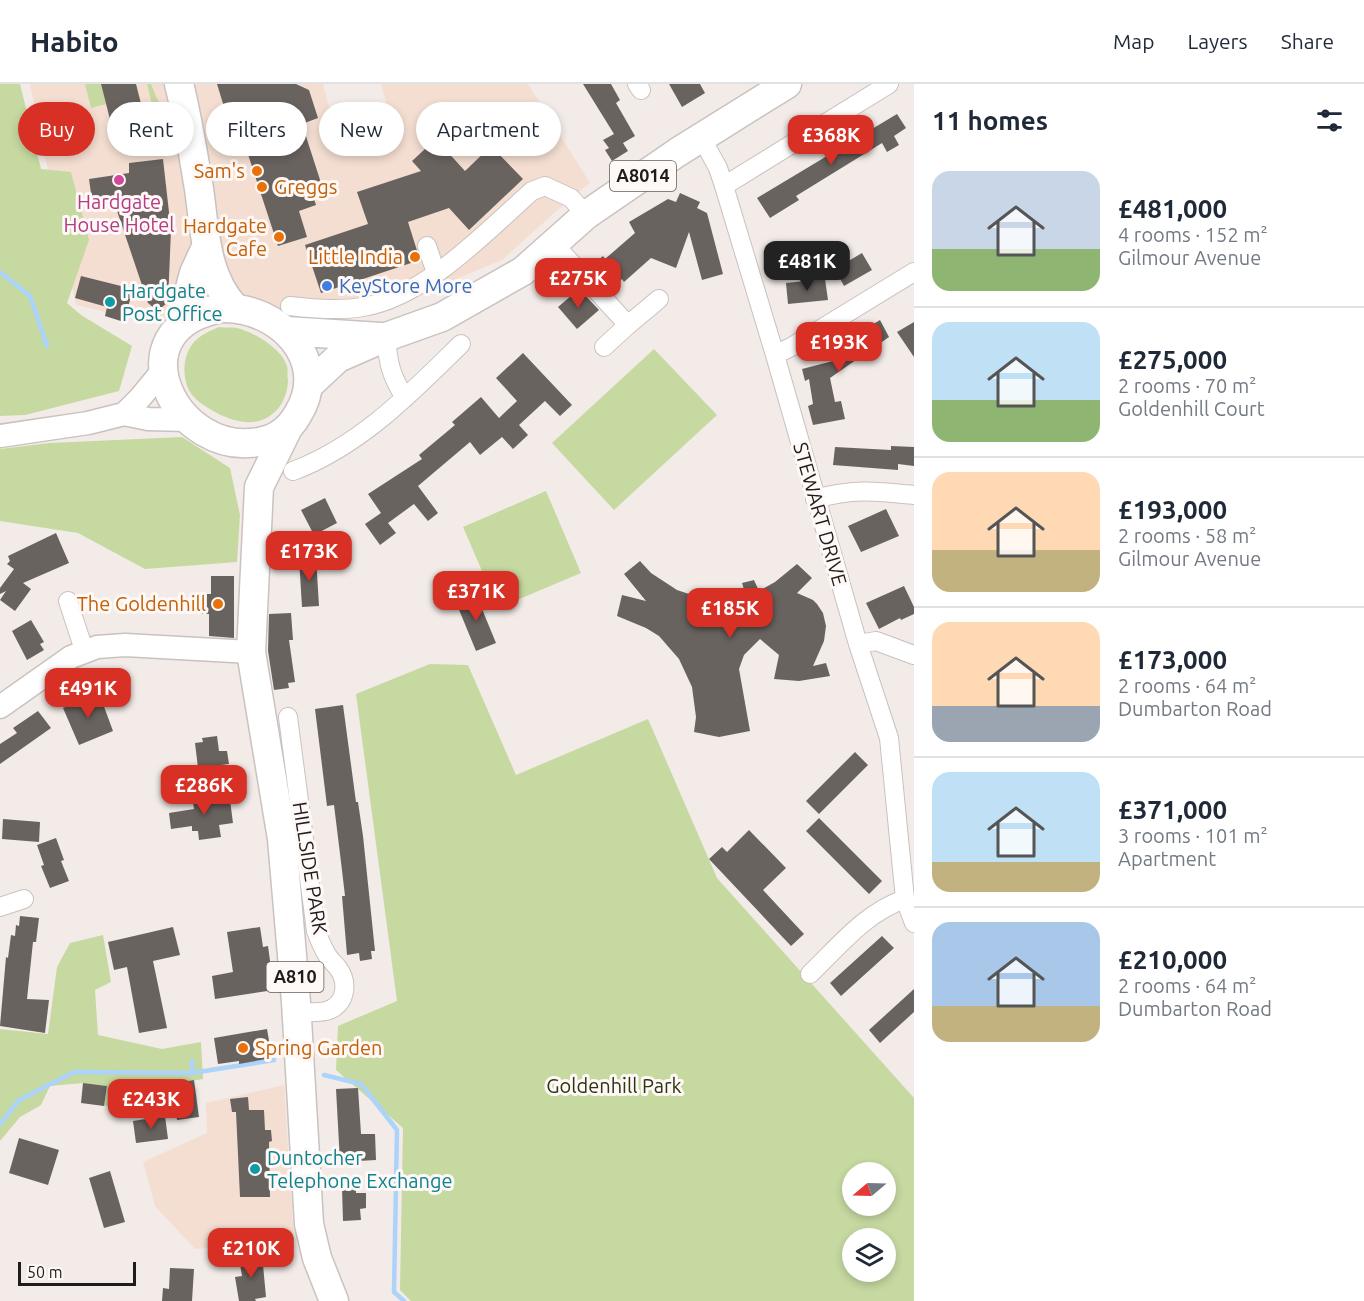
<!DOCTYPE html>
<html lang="en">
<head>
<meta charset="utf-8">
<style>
	body { margin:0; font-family:Ubuntu,sans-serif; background:#f2f2f3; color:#1f2937; height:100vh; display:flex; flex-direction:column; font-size:22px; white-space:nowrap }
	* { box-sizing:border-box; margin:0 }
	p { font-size:20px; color:#747a83 }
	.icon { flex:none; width:33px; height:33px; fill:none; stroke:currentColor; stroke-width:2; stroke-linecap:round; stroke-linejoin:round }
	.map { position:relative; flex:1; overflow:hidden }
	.drawer { display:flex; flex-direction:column; background:#fff; width:450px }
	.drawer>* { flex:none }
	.hud { position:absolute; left:18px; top:18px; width:570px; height:54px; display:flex; gap:12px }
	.needle { width:39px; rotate:251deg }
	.fabs { position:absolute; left:842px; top:1078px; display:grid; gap:12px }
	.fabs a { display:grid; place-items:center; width:54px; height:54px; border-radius:50%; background:#fff; box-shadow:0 3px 9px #0003; font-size:30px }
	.scale { position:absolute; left:18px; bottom:15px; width:118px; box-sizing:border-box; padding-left:6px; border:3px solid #1f1c1b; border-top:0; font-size:16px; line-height:21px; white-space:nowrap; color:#1f1c1b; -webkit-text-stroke:4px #fef8f6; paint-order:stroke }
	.price { position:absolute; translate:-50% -51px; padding:0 14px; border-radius:12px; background:#d93025; color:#fff; font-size:20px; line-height:39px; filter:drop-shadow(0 2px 3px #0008) }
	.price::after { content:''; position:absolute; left:50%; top:36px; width:18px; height:14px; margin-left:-9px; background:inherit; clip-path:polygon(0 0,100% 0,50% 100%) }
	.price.active { background:#222; color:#fff }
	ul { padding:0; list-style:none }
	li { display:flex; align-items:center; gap:18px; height:150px; padding:0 18px }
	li+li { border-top:2px solid #e0e1e3 }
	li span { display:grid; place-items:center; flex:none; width:168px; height:120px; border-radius:18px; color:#555 }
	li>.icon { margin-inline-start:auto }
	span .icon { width:72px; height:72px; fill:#fffc; stroke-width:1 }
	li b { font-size:26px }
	h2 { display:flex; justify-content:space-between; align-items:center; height:72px; padding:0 18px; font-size:26px }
	.chip { padding:0 21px; border-radius:27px; background:#fff; box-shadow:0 3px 9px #0003; font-size:21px; line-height:54px }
	.chip.active { background:#d93025; color:#fff }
	header { display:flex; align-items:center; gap:36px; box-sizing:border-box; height:84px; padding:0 30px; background:#fff; border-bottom:2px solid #e0e1e3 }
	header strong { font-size:28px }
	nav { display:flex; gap:33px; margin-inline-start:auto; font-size:21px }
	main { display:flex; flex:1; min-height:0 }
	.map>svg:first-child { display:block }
	.commercial { fill:#f4ded1 }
	.green { fill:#c6d9a1; fill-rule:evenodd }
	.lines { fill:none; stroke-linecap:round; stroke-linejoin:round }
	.stream { stroke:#acd3fa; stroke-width:4.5 }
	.building { fill:#696360 }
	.minor-casing { stroke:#c9c2bf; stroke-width:20 }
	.tertiary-casing { stroke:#c9c2bf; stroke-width:25 }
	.primary-casing { stroke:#c9c2bf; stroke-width:31 }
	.minor { stroke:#fff; stroke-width:18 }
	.tertiary { stroke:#fff; stroke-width:22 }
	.primary { stroke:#fff; stroke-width:28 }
	.food-dot { fill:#e8710a; stroke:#fef8f6; stroke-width:2 }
	.hotel-dot { fill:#d1479c; stroke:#fef8f6; stroke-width:2 }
	.shop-dot { fill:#3f7fe0; stroke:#fef8f6; stroke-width:2 }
	.culture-dot { fill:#0f9aa8; stroke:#fef8f6; stroke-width:2 }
	.labels { text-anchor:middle; stroke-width:6; stroke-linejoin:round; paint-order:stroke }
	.shield { fill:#fef8f6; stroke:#625e5d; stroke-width:1.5 }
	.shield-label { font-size:18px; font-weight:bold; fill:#1f1c1b }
	.food-label { font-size:20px; fill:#c56008; stroke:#fef8f6; text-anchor:end }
	.hotel-label { font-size:20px; fill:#b23c85; stroke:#fef8f6 }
	.shop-label { font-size:20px; fill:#366cbe; stroke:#fef8f6; text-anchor:start }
	.culture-label { font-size:20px; fill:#0d838f; stroke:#fef8f6; text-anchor:start }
	.street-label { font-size:20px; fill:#1f1c1b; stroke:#fef8f6 }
	.park-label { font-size:20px; fill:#2b3511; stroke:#fef8f6 }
</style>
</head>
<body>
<header>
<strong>Habito</strong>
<nav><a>Map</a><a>Layers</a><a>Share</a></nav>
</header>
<main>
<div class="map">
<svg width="914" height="1217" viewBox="0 0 914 1217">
	<rect width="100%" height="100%" fill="#f2ebe8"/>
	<!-- commercial -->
	<path class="commercial" d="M30 0H323L331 30 388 26 381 0H528L590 99 571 114 502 176 375 229 312 234 286 229 140 236 76 221Z
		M284 1001 294 1156 195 1165 155 1122 143 1078 207 1049 206 1019Z"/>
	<!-- green -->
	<path class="green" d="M0 0H20L41 85 71 88 89 156 67 219 81 231 132 262 119 307 25 331 0 332Z
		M85 0H101L106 20 91 24Z
		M147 0H151L168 41 158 45Z
		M219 243C225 244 232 243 237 244 254 248 282 265 287 282 288 286 287 292 288 296 288 304 285 315 280 322 263 345 237 340 215 328 206 323 196 317 190 308 181 293 183 269 195 257 202 250 210 247 219 243Z
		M654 265 717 331 614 426 552 359Z
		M182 353 230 384 240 431 237 478 145 485 78 449 0 437V365L50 359Z
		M546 407 581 489 498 524 463 443Z
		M430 580 468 581 516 691 648 635 717 794 914 1014V1217H411L400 1206 403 1044 336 986 338 942 397 917 356 610ZM852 1089H885V1122H852ZM852 1155H885V1188H852Z
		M103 851 111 898 95 906 98 951 162 965 201 958 203 995 172 1000 173 1012 104 1022 107 1002 83 999 50 1002 41 1021 20 1033 0 1057V945L48 950 57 883 70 859Z"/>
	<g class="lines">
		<!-- stream -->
		<path class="stream" d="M0 188 30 212 47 262
			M192 989V977
			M324 991 361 1000 397 1046 394 1208 404 1217
			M0 1040 19 1016 74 988 192 989 274 976"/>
	</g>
	<!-- building -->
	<path class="building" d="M101 0H136L149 51 116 59Z
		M217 0H296L309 6 318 34 302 40 323 105 312 109 316 121 299 127 307 153 278 162 240 46 232 49Z
		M583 0H611L620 16 616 19 635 52 623 59 628 67 612 77 605 66 609 64 603 56 614 50Z
		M669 0H700L705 9 682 23Z
		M897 30 906 44 894 52 899 61 887 68 882 59 796 112 799 116 770 134 757 114Z
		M449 36 461 49 444 64 465 87 491 62 523 95 469 146 449 124 408 138 420 176 321 209 305 161 368 140 357 108 421 87 412 77 438 53 435 49Z
		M163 75 171 146 168 218 160 225 154 224 148 219 115 121 93 124 89 95 129 89V79Z
		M680 109 700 118 697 124 707 129 723 190 702 196 689 148 676 184 651 174 624 198 622 195 611 205 590 183 603 172 605 175 635 149 629 138 668 115 676 118Z
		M862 169 872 186 844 202 835 185Z
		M81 192 133 205 124 238 105 232 107 223 75 214Z
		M825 195 828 216 788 220 786 199Z
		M579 205 599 226 577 245 558 223Z
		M880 236 889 253 830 294 835 318 841 317 845 335 813 341 808 322 813 320 809 295 805 297 802 285 833 277 828 268Z
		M914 238V273L897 248Z
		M523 269 572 321 560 332 545 317 519 341 528 351 513 365 502 353 480 371 470 358 418 402 438 429 428 437 414 420 388 439 396 449 380 461 365 440 381 429 368 410 422 375 419 371 455 341 452 338 481 313 499 334 517 317 496 294Z
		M891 362 914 363V382L898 380V386L833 381 835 363 891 366Z
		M325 414 337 439 314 451 301 426Z
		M886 425 899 452 861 468 848 442Z
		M56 449 69 479 23 499 31 505 15 527 0 516 6 507 0 510V504L14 485 7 480 10 477 8 472Z
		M316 473 319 522 302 523 299 474Z
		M640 477 651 489 677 506 692 511 721 515 746 512 742 499 754 496 759 507 775 498 797 480 812 494 797 509 813 516 817 520 823 529 826 542 824 557 813 582 826 579 830 592 799 597 774 595 779 571 760 555 744 571 739 585 750 647 719 653 694 648 696 633 692 603 679 575 659 552 646 544 617 532 622 511 646 517 624 490Z
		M211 492H234V554L209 552V530H202V510H211Z
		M904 502 914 523V530L901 536 900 534 879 545 866 519Z
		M475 508 496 559 476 567 455 516Z
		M291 529 293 556H289L295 598 288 599 289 604 274 606 268 567 269 530Z
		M31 536 44 558 40 560 44 566 27 576 12 547Z
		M99 609 113 647 79 661 63 624Z
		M343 621 356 718H358L363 752 375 867H371L372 875 360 877 359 869 347 871 342 812H345L341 778 334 721 327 722 315 625Z
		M38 627 51 644 0 680V660L17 649 13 644Z
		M217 652 219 667H227L229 680 198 684 195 659 203 658 202 654Z
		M855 668 868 681 819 730 806 717Z
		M214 708 216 719 230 716 233 739 219 741 221 753 199 756 198 747H192V742L171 745 169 729 194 725 192 711Z
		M819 734 882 797 869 810 806 747Z
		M3 735 40 738 39 758 2 755Z
		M749 746 786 784 763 806 804 850 791 862 709 775 722 763 727 768Z
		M56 754 64 776 61 777 69 797 50 804 41 782 44 781 37 761Z
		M20 832 39 834 36 858H33L27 915 49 916 45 949 0 942 6 873 8 874 11 851 15 852 16 841 19 842Z
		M173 843 180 871 153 877 167 944 139 949 127 883 114 886 108 858Z
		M260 843 263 863 268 862 274 906 215 915 212 892 233 888 227 848Z
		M882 852 894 864 841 912 830 899Z
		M914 905V928L880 959 869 946Z
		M267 945 272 974 239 980V977L218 980 214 954Z
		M194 996 199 1033 177 1036 171 1000Z
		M83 999 107 1002 104 1022 81 1019Z
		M358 1004 361 1050H375L376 1076 340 1078 336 1005Z
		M248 1013 249 1026H264L265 1046H271L272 1057 269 1058 270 1113H240L236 1028H232L230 1015Z
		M165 1032 168 1055 136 1059 133 1037Z
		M19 1054 59 1066 48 1101 9 1089Z
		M110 1087 125 1138 104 1144 89 1094Z
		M342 1104H356V1109H366V1124L360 1125 361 1136 343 1137Z
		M262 1170 266 1213 255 1215 256 1217H239L235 1193 242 1192 239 1174Z
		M170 1184 194 1185 192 1217H162L163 1204 169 1205Z"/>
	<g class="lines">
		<!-- minor casing -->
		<g class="minor-casing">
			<path id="minor" d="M637 0 641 6
				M701 53 718 84 724 102 775 271 858 560 889 654 905 815 914 839
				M724 102 889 0
				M554 160 628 241 659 215
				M427 162 436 189
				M290 222C314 225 339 227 363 223 425 213 487 147 532 107L545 102 571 114 586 131
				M386 253C388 279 391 292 405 314
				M604 263 628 241
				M775 271 793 262 914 188
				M293 387C360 362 411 309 461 260
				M815 415C853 404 876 407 914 411
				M68 517 84 566
				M858 560 876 557 914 571
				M288 633 316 847C319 855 322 862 326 869 329 875 334 879 338 884 349 899 346 922 326 927 317 929 306 928 297 928
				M0 823 24 815
				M810 890C839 862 866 828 905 815"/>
		</g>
		<!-- tertiary casing -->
		<g class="tertiary-casing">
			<path id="tertiary" d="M124 330 140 314 164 285
				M0 352 88 339 124 330 148 335 188 336
				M0 623 71 573 97 563 125 561 251 568"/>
		</g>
		<!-- primary casing -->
		<g class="primary-casing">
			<path id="primary" d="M179 0C188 35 193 70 199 105 205 146 205 192 235 224
				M223 224C279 223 331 276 298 330 290 344 278 354 263 357 176 378 110 243 223 224Z
				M180 242 194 189 206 163
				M286 247 381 253
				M309 301 338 274 386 253 442 233 523 187 586 131 678 68 787 0
				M288 344 259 403 251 568 282 755 296 918 309 1140 317 1174 334 1217"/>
		</g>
		<!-- minor -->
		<use href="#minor" class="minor"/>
		<!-- tertiary -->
		<use href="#tertiary" class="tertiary"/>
		<!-- primary -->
		<use href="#primary" class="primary"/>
	</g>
	<!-- markers -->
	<g class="food-dot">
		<circle cx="257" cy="87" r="6"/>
		<circle cx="262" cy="103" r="6"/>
		<circle cx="279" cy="153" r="6"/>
		<circle cx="415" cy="173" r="6"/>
		<circle cx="218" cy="520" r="6"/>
		<circle cx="243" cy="964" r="6"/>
	</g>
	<circle class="hotel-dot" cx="119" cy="96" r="6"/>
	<circle class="shop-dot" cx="327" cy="202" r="6"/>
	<g class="culture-dot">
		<circle cx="110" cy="218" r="6"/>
		<circle cx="255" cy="1085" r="6"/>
	</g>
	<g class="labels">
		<!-- shield labels -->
		<g class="shield">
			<rect x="610" y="77" width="66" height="30" rx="4.5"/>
			<rect x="266.5" y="878" width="57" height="30" rx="4.5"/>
		</g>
		<g class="shield-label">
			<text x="643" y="98">A8014</text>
			<text x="295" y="899">A810</text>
		</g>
		<!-- food labels -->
		<g class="food-label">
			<text x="245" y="94">Sam's</text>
			<text x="274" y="110" text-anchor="start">Greggs</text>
			<text x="267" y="149">Hardgate<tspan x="267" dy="23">Cafe</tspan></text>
			<text x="403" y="180">Little India</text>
			<text x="206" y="527">The Goldenhill</text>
			<text x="255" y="971" text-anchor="start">Spring Garden</text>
		</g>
		<!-- hotel labels -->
		<g class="hotel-label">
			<text x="119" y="125">Hardgate<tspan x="119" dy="23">House Hotel</tspan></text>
		</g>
		<!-- shop labels -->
		<g class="shop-label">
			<text x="339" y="209">KeyStore More</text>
		</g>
		<!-- culture labels -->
		<g class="culture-label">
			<text x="122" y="214">Hardgate<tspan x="122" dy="23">Post Office</tspan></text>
			<text x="267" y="1081">Duntocher<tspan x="267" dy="23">Telephone Exchange</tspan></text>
		</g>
		<!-- street labels -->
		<g class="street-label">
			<text transform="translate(820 430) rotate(74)" y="7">STEWART DRIVE</text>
			<text transform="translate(310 784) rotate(81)" y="7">HILLSIDE PARK</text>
		</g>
		<!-- park labels -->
		<g class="park-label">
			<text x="614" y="1009">Goldenhill Park</text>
		</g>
	</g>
</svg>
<div class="fabs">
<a><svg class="needle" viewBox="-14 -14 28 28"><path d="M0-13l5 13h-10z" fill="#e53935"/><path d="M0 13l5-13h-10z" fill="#747a83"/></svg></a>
<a><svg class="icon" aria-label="layers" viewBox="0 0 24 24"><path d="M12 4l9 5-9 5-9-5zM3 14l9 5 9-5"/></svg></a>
</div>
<div class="scale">50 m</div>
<b class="price" style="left:831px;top:82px">£368K</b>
<b class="price active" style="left:807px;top:208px">£481K</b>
<b class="price" style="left:578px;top:225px">£275K</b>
<b class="price" style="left:839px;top:289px">£193K</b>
<b class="price" style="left:309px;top:498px">£173K</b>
<b class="price" style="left:476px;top:538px">£371K</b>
<b class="price" style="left:730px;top:555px">£185K</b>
<b class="price" style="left:88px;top:635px">£491K</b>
<b class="price" style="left:204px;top:732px">£286K</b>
<b class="price" style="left:151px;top:1046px">£243K</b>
<b class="price" style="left:251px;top:1195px">£210K</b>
<div class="hud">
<a class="chip active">Buy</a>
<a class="chip">Rent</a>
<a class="chip">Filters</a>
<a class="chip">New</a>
<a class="chip">Apartment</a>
</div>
</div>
<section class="drawer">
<h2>11 homes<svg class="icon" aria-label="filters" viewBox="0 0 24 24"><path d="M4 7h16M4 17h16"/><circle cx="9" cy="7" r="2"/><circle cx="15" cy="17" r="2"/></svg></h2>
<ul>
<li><span style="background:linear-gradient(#c9d6e8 65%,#8fb573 0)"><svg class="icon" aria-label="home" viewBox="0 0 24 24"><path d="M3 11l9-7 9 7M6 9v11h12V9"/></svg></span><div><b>£481,000</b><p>4 rooms · 152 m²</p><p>Gilmour Avenue</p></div></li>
<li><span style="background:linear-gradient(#bfe0f5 65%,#8fb573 0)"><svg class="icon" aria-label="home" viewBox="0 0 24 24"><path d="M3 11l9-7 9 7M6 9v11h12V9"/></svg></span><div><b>£275,000</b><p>2 rooms · 70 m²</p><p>Goldenhill Court</p></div></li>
<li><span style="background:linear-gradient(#ffd9b3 65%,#c2b280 0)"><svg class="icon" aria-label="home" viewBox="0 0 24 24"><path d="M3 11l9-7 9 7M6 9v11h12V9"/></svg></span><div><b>£193,000</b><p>2 rooms · 58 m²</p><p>Gilmour Avenue</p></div></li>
<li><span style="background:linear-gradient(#ffd9b3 70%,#9aa5b1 0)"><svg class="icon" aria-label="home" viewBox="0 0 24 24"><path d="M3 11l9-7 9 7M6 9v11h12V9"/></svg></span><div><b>£173,000</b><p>2 rooms · 64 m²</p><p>Dumbarton Road</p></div></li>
<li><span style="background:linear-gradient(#bfe0f5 75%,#c2b280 0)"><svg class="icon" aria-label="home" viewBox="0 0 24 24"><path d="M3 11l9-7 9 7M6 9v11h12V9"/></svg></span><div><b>£371,000</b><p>3 rooms · 101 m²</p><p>Apartment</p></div></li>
<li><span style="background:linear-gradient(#a9c7e8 70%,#c2b280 0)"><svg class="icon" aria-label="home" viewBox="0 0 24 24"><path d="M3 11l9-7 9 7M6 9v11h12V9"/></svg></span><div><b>£210,000</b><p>2 rooms · 64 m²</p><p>Dumbarton Road</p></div></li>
</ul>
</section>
</main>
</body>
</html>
